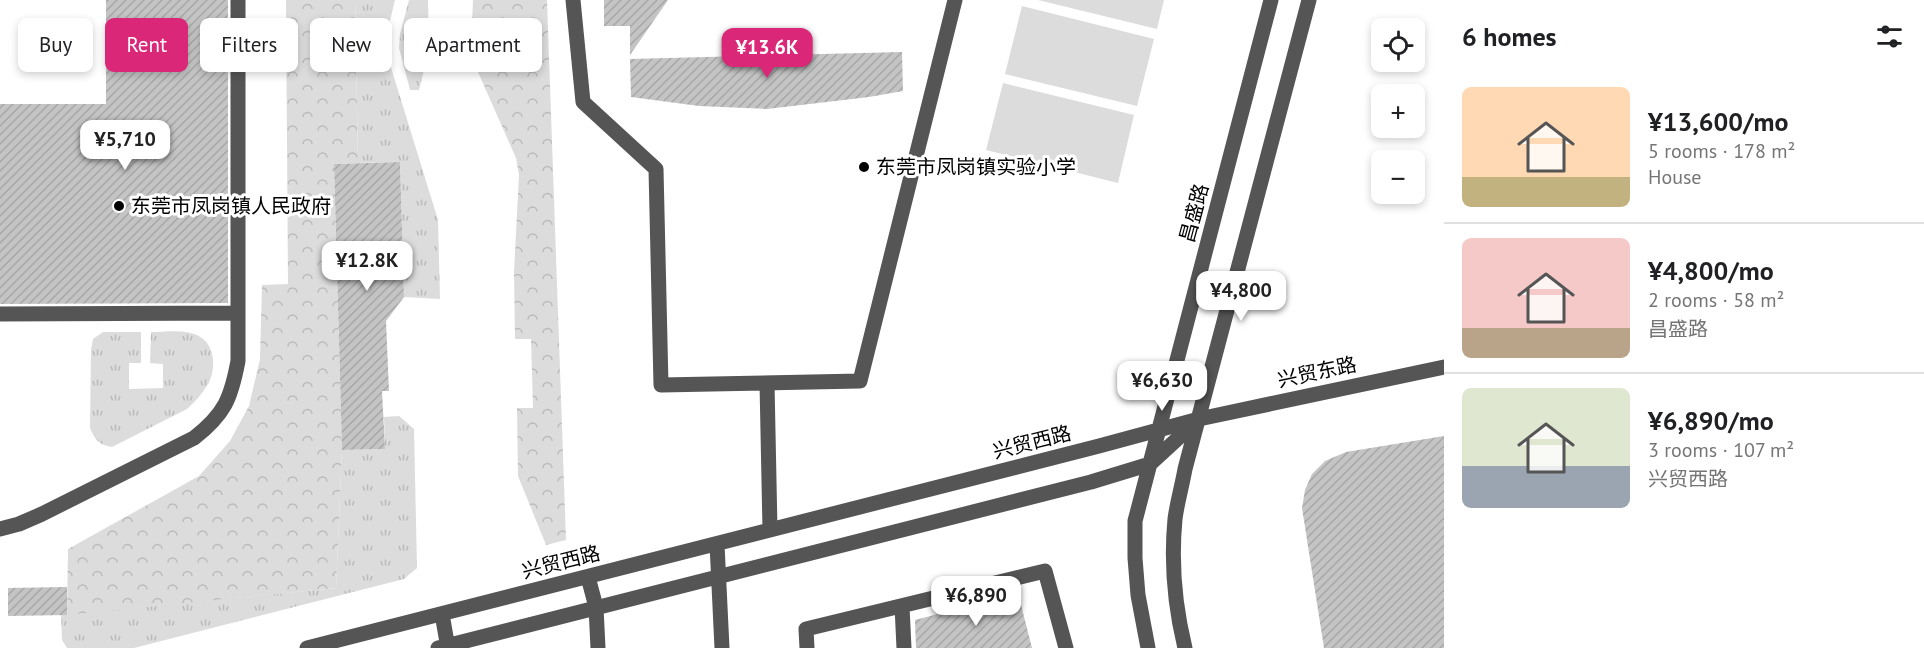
<!DOCTYPE html>
<html lang="en">
<head>
<meta charset="utf-8">
<style>
	body { margin:0; font-family:"PT Sans","Noto Sans SC",sans-serif; background:#f6f6f6; color:#202124; height:100vh; display:flex; flex-direction:column; font-size:22px; white-space:nowrap }
	* { box-sizing:border-box; margin:0 }
	p { font-size:20px; color:#757577 }
	.icon { flex:none; width:33px; height:33px; fill:none; stroke:currentColor; stroke-width:2; stroke-linecap:round; stroke-linejoin:round }
	.map { position:relative; flex:1; overflow:hidden }
	.drawer { display:flex; flex-direction:column; background:#fff; width:480px }
	.drawer>* { flex:none }
	.guide { position:absolute; left:18px; top:18px; width:570px; height:54px; display:flex; gap:12px }
	.controls { position:absolute; left:1371px; top:18px; display:grid; gap:12px }
	.controls a { display:grid; place-items:center; width:54px; height:54px; border-radius:9px; background:#fff; box-shadow:0 3px 9px #0003; font-size:30px }
	.price { position:absolute; translate:-50% -51px; padding:0 14px; border-radius:12px; background:#fff; color:#222; font-size:20px; line-height:39px; filter:drop-shadow(0 2px 3px #0008) }
	.price::after { content:''; position:absolute; left:50%; top:36px; width:18px; height:14px; margin-left:-9px; background:inherit; clip-path:polygon(0 0,100% 0,50% 100%) }
	.price.current { background:#db2777; color:#fff }
	ul { padding:0; list-style:none }
	li { display:flex; align-items:center; gap:18px; height:150px; padding:0 18px }
	li+li { border-top:2px solid #e0e0e0 }
	li span { display:grid; place-items:center; flex:none; width:168px; height:120px; border-radius:9px; color:#555 }
	li>.icon { margin-inline-start:auto }
	span .icon { width:72px; height:72px; fill:#fffc; stroke-width:1 }
	li b { font-size:26px }
	h2 { display:flex; justify-content:space-between; align-items:center; height:72px; padding:0 18px; font-size:26px }
	.chip { padding:0 21px; border-radius:9px; background:#fff; box-shadow:0 3px 9px #0003; font-size:21px; line-height:54px }
	.chip.current { background:#db2777; color:#fff }
	main { display:flex; flex:1; min-height:0 }
	.map>svg:first-child { display:block }
	.grass { fill:url(#grass-tufts) }
	.forest { fill:url(#forest-crowns) }
	.pitch { fill:#dcdcdc }
	.building { fill:url(#building-hatch) }
	.lines { fill:none; stroke-linecap:round; stroke-linejoin:round }
	.minor { stroke:#555; stroke-width:15 }
	.poi-dot { fill:#000; stroke:#fff; stroke-width:2 }
	.labels { text-anchor:middle; stroke-width:6; stroke-linejoin:round; paint-order:stroke }
	.poi-label { font-size:20px; fill:#000; stroke:#fff; text-anchor:start }
	.street-label { font-size:20px; fill:#000; stroke:#fff }
</style>
</head>
<body>
<main>
<div class="map">
<svg width="1444" height="648" viewBox="0 0 1444 648">
	<defs>
		<pattern id="grass-tufts" width="24" height="20" patternUnits="userSpaceOnUse" patternTransform="scale(1.5)"><rect width="24" height="20" fill="#dcdcdc"/><path d="M3 7l-1-3M5 7V3M7 7l1-3M15 17l-1-3M17 17v-4M19 17l1-3" fill="none" stroke="#bbb"/></pattern>
		<pattern id="forest-crowns" width="20" height="18" patternUnits="userSpaceOnUse" patternTransform="scale(1.5)"><rect width="20" height="18" fill="#dcdcdc"/><path d="M2 6a3 3 0 1 1 6 0M12 15a3 3 0 1 1 6 0" fill="none" stroke="#bbb"/></pattern>
		<pattern id="building-hatch" width="6" height="6" patternUnits="userSpaceOnUse" patternTransform="scale(1.5)"><rect width="6" height="6" fill="#c4c4c4"/><path d="M-1 1l2-2M0 6l6-6M5 7l2-2" fill="none" stroke="#a7a7a7"/></pattern>
	</defs>
	<rect width="100%" height="100%" fill="#fff"/>
	<!-- grass -->
	<path class="grass" d="M355 0H395L388 29 389 61 438 220 440 299 404 297 400 162 358 163Z
		M409 0H428L429 50 419 90H410L399 48 400 34Z
		M103 332H141V363H129V389L163 388V364L150 363 151 332C166 332 183 329 197 335 215 343 217 368 208 384 202 394 195 402 187 409L112 447C99 445 95 440 90 428L91 350 93 339Z
		M399 416 414 429 417 568 404 579 134 648H67L62 640 61 615 336 588 342 450 385 449 384 417Z"/>
	<!-- forest -->
	<path class="forest" d="M286 0H355L358 163 334 164 342 450 336 588 67 615 68 549 199 476 230 441 249 406 260 359 262 285 288 284Z
		M473 0H547L566 540 546 545 518 476 517 408H533L531 339H515L514 272 519 175 516 158 474 63 471 48Z"/>
	<!-- pitch -->
	<path class="pitch" d="M1038 0H1164L1157 29Z
		M1022 6 1154 39 1137 106 1005 74Z
		M1003 83 1134 115 1118 183 986 150Z"/>
	<!-- building -->
	<path class="building" d="M106 0H228V303L0 304V104H106Z
		M604 0H668L630 55V26H604Z
		M902 52 903 91 869 97 767 109 699 106 631 97 630 59Z
		M400 162 404 297 386 321 389 391H382L385 449 342 450 334 164Z
		M1444 436V648H1324L1302 508 1305 490 1312 474 1325 461 1346 452Z
		M67 587V615L8 616V588Z
		M1018 593 1032 648H916L915 620Z"/>
	<g class="lines">
		<!-- minor -->
		<path class="minor" d="M573 0 583 102 656 169 661 385 860 381 955 0
			M0 314 238 313
			M767 383 770 530
			M1199 419 1444 367
			M0 529 19 524 42 514 194 438C225 414 231 398 238 361V0
			M717 544 722 648
			M588 577 596 607 598 648
			M902 606 904 648
			M442 614 448 648
			M307 648 1099 446 1199 419 1150 464 1091 482 438 648
			M807 648 806 629 1045 571 1066 648
			M1148 648 1138 595 1135 558V521L1271 0
			M1185 648C1175 607 1171 561 1175 519 1177 503 1182 486 1185 469L1309 0"/>
	</g>
	<!-- markers -->
	<g class="poi-dot">
		<circle cx="864" cy="167" r="6"/>
		<circle cx="119" cy="206" r="6"/>
	</g>
	<g class="labels">
		<!-- poi labels -->
		<g class="poi-label">
			<text x="876" y="174">东莞市凤岗镇实验小学</text>
			<text x="131" y="213">东莞市凤岗镇人民政府</text>
		</g>
		<!-- street labels -->
		<g class="street-label">
			<text transform="translate(1194 213) rotate(-75)" y="7">昌盛路</text>
			<text transform="translate(1317 372) rotate(-12)" y="7">兴贸东路</text>
			<text transform="translate(1032 442) rotate(-14)" y="7">兴贸西路</text>
			<text transform="translate(561 562) rotate(-14)" y="7">兴贸西路</text>
		</g>
	</g>
</svg>
<div class="controls">
<a><svg class="icon" aria-label="locate" viewBox="0 0 24 24"><circle cx="12" cy="12" r="6"/><path d="M12 2v4M12 18v4M2 12h4M18 12h4"/></svg></a>
<a>+</a>
<a>−</a>
</div>
<b class="price current" style="left:767px;top:79px">¥13.6K</b>
<b class="price" style="left:125px;top:171px">¥5,710</b>
<b class="price" style="left:367px;top:292px">¥12.8K</b>
<b class="price" style="left:1241px;top:322px">¥4,800</b>
<b class="price" style="left:1162px;top:412px">¥6,630</b>
<b class="price" style="left:976px;top:627px">¥6,890</b>
<div class="guide">
<a class="chip">Buy</a>
<a class="chip current">Rent</a>
<a class="chip">Filters</a>
<a class="chip">New</a>
<a class="chip">Apartment</a>
</div>
</div>
<section class="drawer">
<h2>6 homes<svg class="icon" aria-label="filters" viewBox="0 0 24 24"><path d="M4 7h16M4 17h16"/><circle cx="9" cy="7" r="2"/><circle cx="15" cy="17" r="2"/></svg></h2>
<ul>
<li><span style="background:linear-gradient(#ffd9b3 75%,#c2b280 0)"><svg class="icon" aria-label="home" viewBox="0 0 24 24"><path d="M3 11l9-7 9 7M6 9v11h12V9"/></svg></span><div><b>¥13,600/mo</b><p>5 rooms · 178 m²</p><p>House</p></div></li>
<li><span style="background:linear-gradient(#f6c9c9 75%,#b9a48a 0)"><svg class="icon" aria-label="home" viewBox="0 0 24 24"><path d="M3 11l9-7 9 7M6 9v11h12V9"/></svg></span><div><b>¥4,800/mo</b><p>2 rooms · 58 m²</p><p>昌盛路</p></div></li>
<li><span style="background:linear-gradient(#dfe7d0 65%,#9aa5b1 0)"><svg class="icon" aria-label="home" viewBox="0 0 24 24"><path d="M3 11l9-7 9 7M6 9v11h12V9"/></svg></span><div><b>¥6,890/mo</b><p>3 rooms · 107 m²</p><p>兴贸西路</p></div></li>
</ul>
</section>
</main>
</body>
</html>
